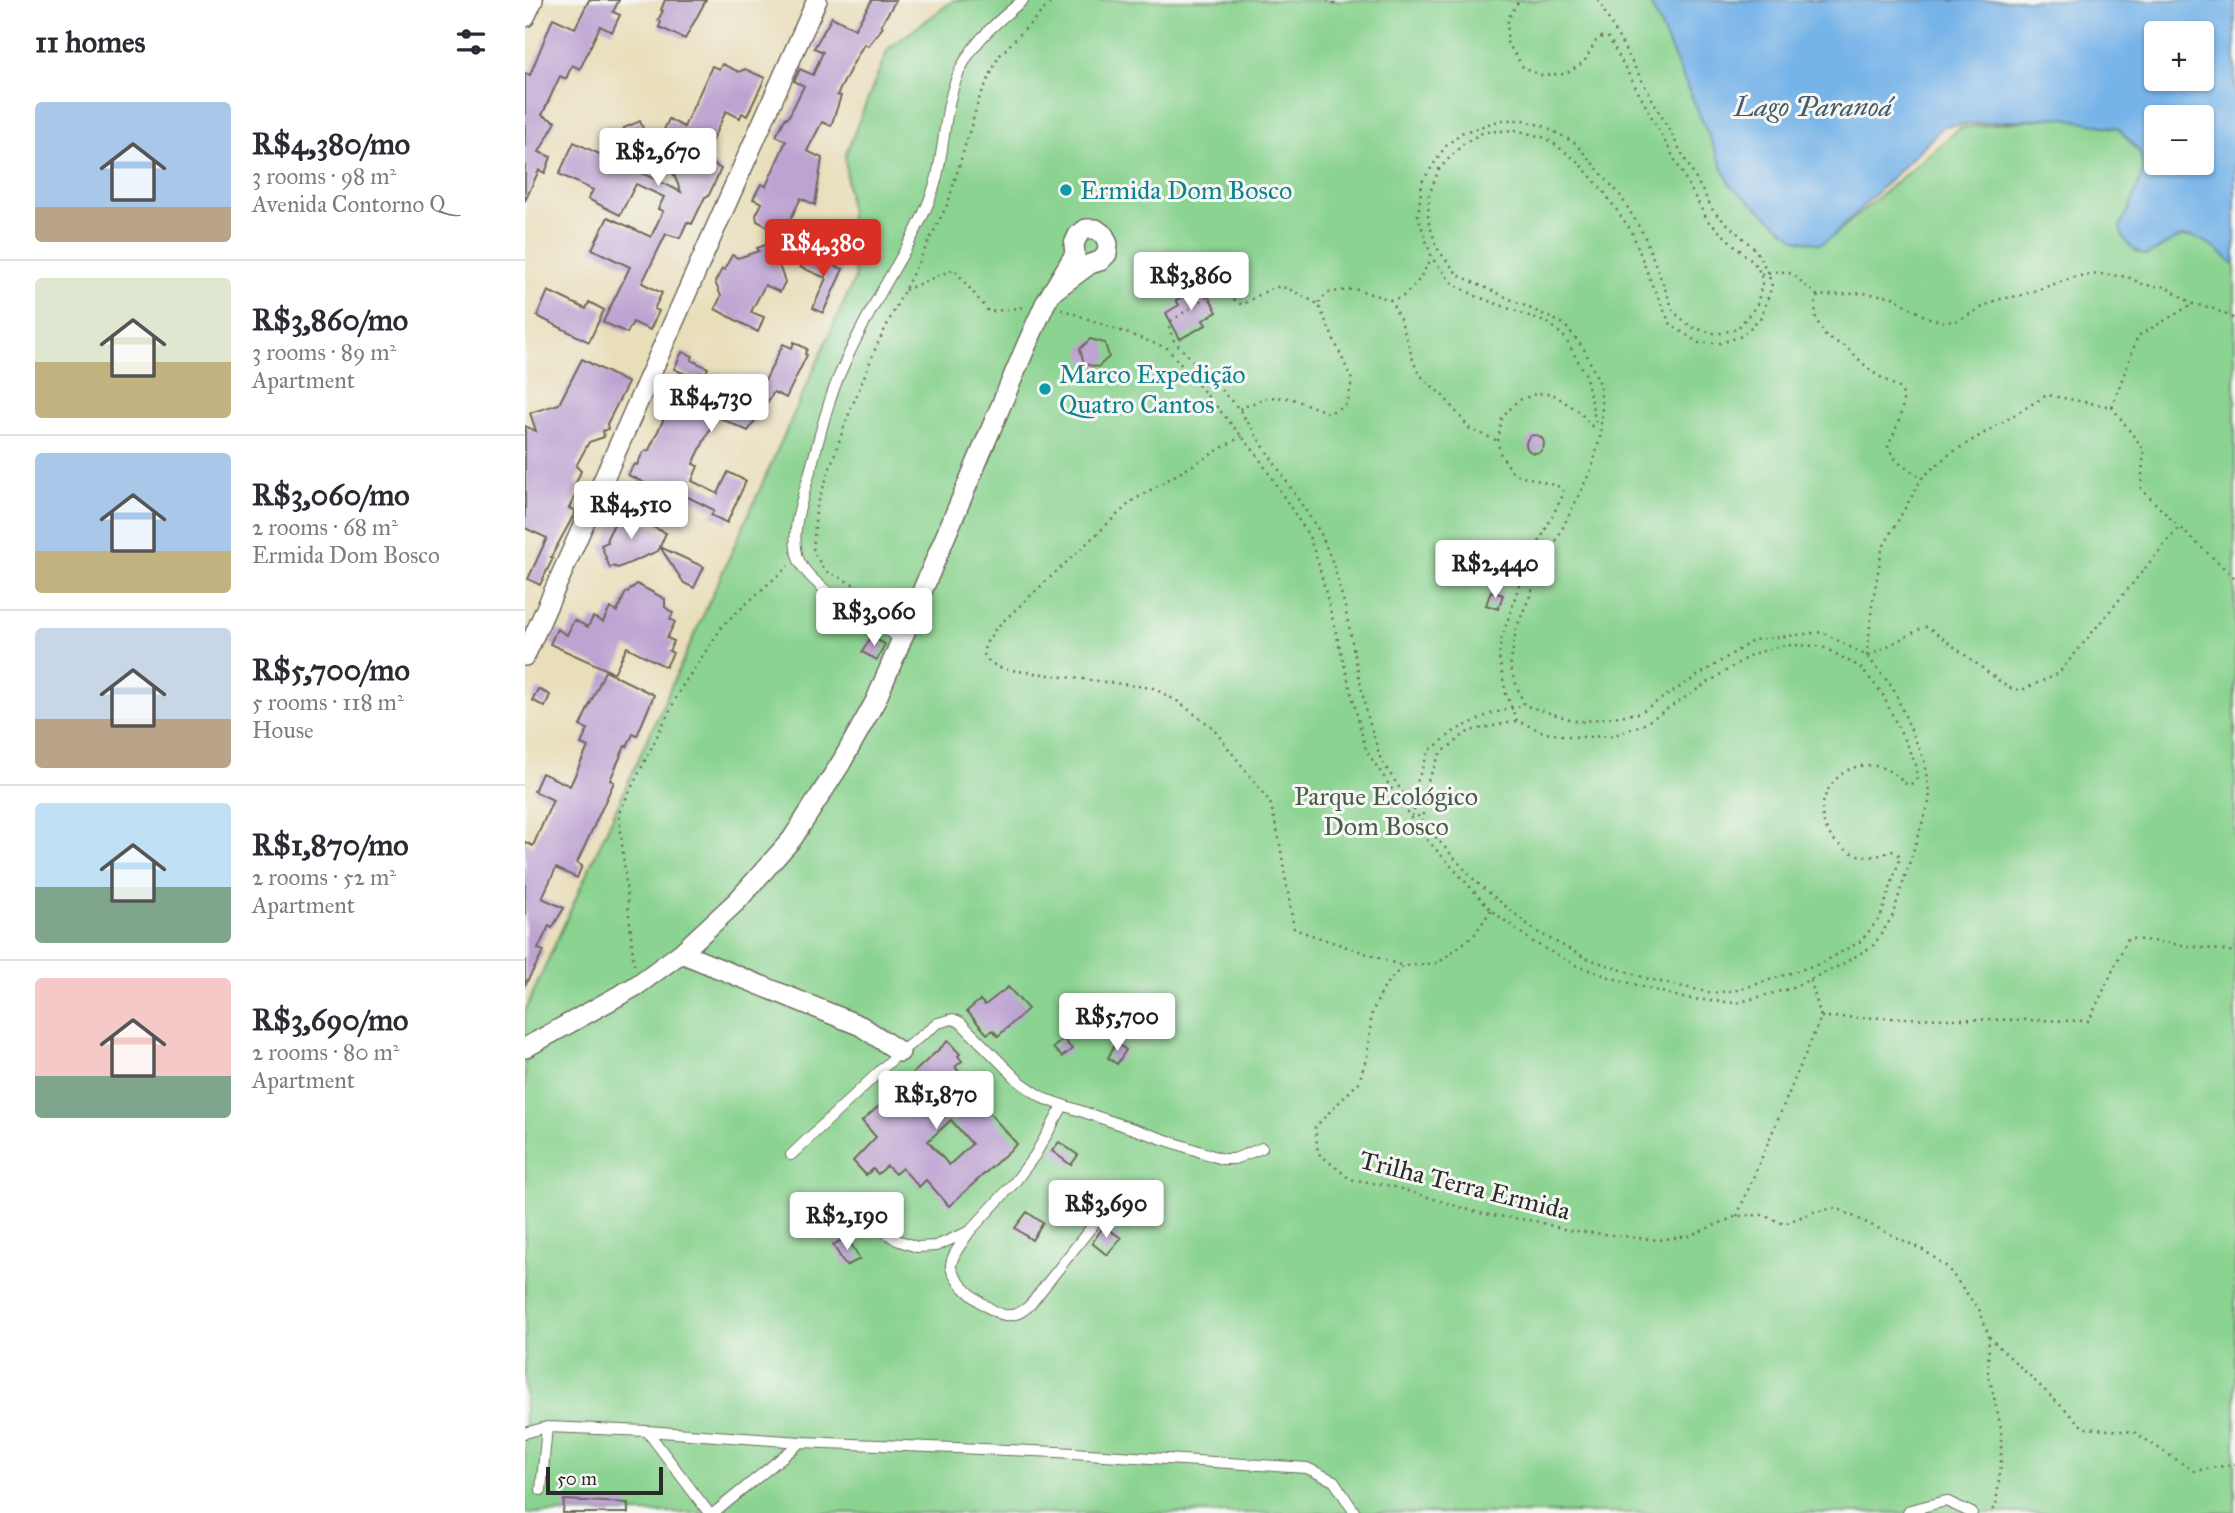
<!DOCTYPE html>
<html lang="en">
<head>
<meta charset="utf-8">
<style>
	body { margin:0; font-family:"IM FELL Great Primer",serif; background:#f2f2f3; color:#2b2b33; height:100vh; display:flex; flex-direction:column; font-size:26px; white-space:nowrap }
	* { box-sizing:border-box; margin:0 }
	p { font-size:23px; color:#7c7c81 }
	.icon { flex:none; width:38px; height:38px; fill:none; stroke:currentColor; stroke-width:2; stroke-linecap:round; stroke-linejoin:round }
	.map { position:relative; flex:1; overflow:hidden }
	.side { display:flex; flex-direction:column; background:#fff; width:525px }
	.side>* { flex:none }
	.buttons { position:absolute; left:1619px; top:21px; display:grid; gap:14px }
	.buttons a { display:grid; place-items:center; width:70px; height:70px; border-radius:7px; background:#fff; box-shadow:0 2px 5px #0004; font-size:35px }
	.scale { position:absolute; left:21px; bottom:18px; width:117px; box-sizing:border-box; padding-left:7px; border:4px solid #2b2b2b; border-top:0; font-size:19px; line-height:24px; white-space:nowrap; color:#2b2b2b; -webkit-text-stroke:5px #f6f6f2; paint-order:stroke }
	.price { position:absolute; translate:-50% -60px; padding:0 16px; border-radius:7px; background:#fff; color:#222; font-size:23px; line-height:46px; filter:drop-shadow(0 2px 4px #0008) }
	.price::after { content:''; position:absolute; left:50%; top:42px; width:21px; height:16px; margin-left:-10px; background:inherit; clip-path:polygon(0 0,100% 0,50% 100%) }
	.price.active { background:#d93025; color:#fff }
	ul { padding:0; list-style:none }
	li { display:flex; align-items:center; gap:21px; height:175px; padding:0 35px }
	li+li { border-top:2px solid #e1e1e2 }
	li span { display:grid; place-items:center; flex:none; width:196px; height:140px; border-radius:7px; color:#555 }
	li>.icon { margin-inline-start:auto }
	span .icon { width:84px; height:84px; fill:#fffc; stroke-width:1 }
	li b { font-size:30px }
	h2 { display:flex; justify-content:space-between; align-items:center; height:84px; padding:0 35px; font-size:30px }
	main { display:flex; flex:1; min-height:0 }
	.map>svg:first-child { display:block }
	.green { fill:#8ad390; stroke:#5a7f5e; stroke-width:2 }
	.water { fill:#76b3e8; stroke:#506f8a; stroke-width:2; fill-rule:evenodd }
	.building { fill:#bda3d1; fill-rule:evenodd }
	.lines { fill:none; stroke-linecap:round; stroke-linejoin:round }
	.lane-casing { stroke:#6e6a5d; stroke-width:12 }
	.street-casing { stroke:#6e6a5d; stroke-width:22 }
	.path { stroke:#6e6a5d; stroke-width:2.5; stroke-dasharray:2 5; stroke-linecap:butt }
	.lane { stroke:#fff; stroke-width:10 }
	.street { stroke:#fff; stroke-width:19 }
	.culture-dot { fill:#0f9aa8; stroke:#f6f6f2; stroke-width:2.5 }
	.labels { text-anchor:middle; stroke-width:6; stroke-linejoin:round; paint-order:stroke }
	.culture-label { font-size:26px; fill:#0d838f; stroke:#f6f6f2; text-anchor:start }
	.park-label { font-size:26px; fill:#485d49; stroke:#f6f6f2 }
	.street-label { font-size:26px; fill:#2b2b2b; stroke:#f6f6f2 }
	.water-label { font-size:28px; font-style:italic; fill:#455b6d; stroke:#f6f6f2 }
</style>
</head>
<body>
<main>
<section class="side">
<h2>11 homes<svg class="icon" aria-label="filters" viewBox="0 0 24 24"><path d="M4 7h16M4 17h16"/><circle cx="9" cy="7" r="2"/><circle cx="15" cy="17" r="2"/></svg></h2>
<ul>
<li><span style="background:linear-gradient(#a9c7e8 75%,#b9a48a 0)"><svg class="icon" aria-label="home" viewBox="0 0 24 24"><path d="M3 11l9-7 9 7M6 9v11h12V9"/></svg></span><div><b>R$4,380/mo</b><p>3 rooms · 98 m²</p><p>Avenida Contorno Q</p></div></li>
<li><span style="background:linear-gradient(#dfe7d0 60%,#c2b280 0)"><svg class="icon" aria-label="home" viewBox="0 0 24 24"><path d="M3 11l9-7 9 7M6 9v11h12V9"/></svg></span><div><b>R$3,860/mo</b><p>3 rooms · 89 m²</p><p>Apartment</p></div></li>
<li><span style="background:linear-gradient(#a9c7e8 70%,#c2b280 0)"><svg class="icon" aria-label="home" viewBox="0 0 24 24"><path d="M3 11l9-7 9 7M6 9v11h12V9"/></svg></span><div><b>R$3,060/mo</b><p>2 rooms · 68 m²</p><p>Ermida Dom Bosco</p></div></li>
<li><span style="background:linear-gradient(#c9d6e8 65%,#b9a48a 0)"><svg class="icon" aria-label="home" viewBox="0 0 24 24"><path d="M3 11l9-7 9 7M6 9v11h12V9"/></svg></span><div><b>R$5,700/mo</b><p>5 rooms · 118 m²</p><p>House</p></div></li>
<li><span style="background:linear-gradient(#bfe0f5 60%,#7fa58c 0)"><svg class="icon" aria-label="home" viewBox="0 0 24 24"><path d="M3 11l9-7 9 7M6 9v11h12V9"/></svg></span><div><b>R$1,870/mo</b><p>2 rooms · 52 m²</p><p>Apartment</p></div></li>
<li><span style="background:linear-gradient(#f6c9c9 70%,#7fa58c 0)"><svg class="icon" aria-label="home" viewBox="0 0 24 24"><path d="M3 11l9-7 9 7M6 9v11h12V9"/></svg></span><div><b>R$3,690/mo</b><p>2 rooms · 80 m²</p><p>Apartment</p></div></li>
</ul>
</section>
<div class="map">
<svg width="1710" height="1513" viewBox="0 0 1710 1513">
	<rect width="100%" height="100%" fill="#f6f6f2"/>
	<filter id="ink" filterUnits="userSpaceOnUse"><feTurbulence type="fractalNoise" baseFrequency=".0143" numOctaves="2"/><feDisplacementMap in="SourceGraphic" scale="14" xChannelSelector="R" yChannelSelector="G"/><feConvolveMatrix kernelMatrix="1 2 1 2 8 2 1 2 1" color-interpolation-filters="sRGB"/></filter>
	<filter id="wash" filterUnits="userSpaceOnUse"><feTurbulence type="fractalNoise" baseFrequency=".00686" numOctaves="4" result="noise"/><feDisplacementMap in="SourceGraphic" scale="28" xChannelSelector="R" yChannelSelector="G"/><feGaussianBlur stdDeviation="1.57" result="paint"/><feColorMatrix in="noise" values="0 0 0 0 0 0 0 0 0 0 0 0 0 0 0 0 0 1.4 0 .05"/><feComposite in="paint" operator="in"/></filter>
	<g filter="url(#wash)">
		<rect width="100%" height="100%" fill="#e9deba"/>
		<!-- green -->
		<path class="green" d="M429 0H1124L1206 186 1308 236 1435 128 1535 117 1594 129 1615 153 1618 171 1604 210 1595 226 1611 251 1621 255C1632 251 1640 244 1651 239 1671 229 1695 252 1710 265V1513H0V1011L330 278 320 156 363 49Z"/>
		<!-- water -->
		<path class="water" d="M1124 0H1710V265C1695 252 1671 229 1651 239 1640 244 1632 251 1621 255 1607 250 1597 241 1595 226L1604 210 1618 171 1615 152 1594 129 1535 117 1419 126 1308 236 1296 244 1271 239 1206 186ZM1631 33H1676V79H1631ZM1631 117H1676V163H1631Z"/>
		<g id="blocks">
			<!-- building -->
			<path class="building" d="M64 0H94L88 12 95 15 87 32 75 26 55 69 47 65 41 79 35 76 17 115 31 122 14 152 26 157 20 173 14 170 0 201V73L5 75 28 18 50 28Z
				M140 0H181L160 39 134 27 136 22 133 20 138 11 136 10Z
				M347 0H371L356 25 358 27 343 46 339 44 330 60 312 95 316 96 306 126 297 122 282 151 297 158 290 205 276 198 265 220 267 221 261 236 232 221 231 215 237 203 228 199 236 184 241 186 261 141 251 136 261 117 263 118 279 86 269 81 275 69 288 75 298 52 289 48 307 17 330 29Z
				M197 64 214 72 220 69 240 78 222 116 217 113 215 118 201 111 180 155H182L180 159 196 169 184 195 180 197 167 224 162 222 155 238 141 234 117 283 137 293 129 309 134 311 125 330 108 322 102 333 78 322 105 267 67 249 83 217 126 237 138 211 133 209 139 197 111 184 95 215 63 199 68 190 34 174 49 142 85 159 99 128 115 121 121 136 102 144 122 153 113 171 156 192 147 170 153 168 163 144 138 132 144 119 159 127 187 66 194 69Z
				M246 243 260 282 255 292 240 285 226 312 239 317 233 332 190 309 196 296 190 282 197 269 199 270 207 255 213 258 234 251 232 248Z
				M281 254 318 269 298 313 288 308 301 278 275 267Z
				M678 286 692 312 678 320 681 325 655 339 641 313 654 305 651 300Z
				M23 291 61 309 64 302 79 310 64 342 12 316Z
				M565 339 580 343 584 357 573 367 559 364 555 349Z
				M269 342 282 349 280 354 282 355 261 398 249 392 223 431 191 416 168 464 173 466 167 481 193 494 203 472 221 481 202 523 186 515 189 510 143 487 140 493 103 475 109 464 112 465 118 452 124 450 143 410 138 408 145 394 179 410 187 384 211 392V382L234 393 258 344 267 348Z
				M157 352 168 356 166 360 183 368 177 382 149 369Z
				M57 359 103 383 82 424 83 429 78 431 79 437 64 442 51 466 56 471 51 483 56 485 44 508 51 511 26 557 28 558 15 585 3 579 22 538 0 528V426L11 431 5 413 34 404Z
				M1001 444a9 9 0 1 1 18 0a9 9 0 1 1-18 0Z
				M95 512 141 533 133 551 93 568 88 566 85 568 76 545 83 542 82 538Z
				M135 547 179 567 169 588 159 583Z
				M112 584 140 599V607L148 613 145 619 150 622 142 638 149 641 144 651 148 653 141 667 102 647 89 673 25 644 32 629 42 635 49 620 63 627 68 617 78 622 85 608 92 612 100 594Z
				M966 591 978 595 973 609 961 605Z
				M346 637 360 644 352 660 337 652Z
				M80 671 129 695 112 736 108 734 102 747 100 746 85 780 89 782 52 863 57 866 52 878 31 868 17 898 39 908 27 928 24 926 13 949 19 951 0 985V842L8 846 28 800 9 791 17 773 45 786 63 747 56 744 63 729 55 726Z
				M13 689 25 695 20 707 7 700Z
				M483 987 503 1009 473 1036 468 1030 462 1034 442 1011 455 1000 460 1005Z
				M538 1039 547 1049 537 1057 528 1048Z
				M423 1041 435 1054 433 1056 437 1061 430 1067 437 1075 433 1078 492 1144 424 1206 401 1180 394 1187 377 1168 370 1174 362 1166 353 1174 348 1169 341 1175 328 1161 351 1137 337 1121 362 1099 365 1103 391 1081 386 1075ZM426 1120 447 1144 424 1165 403 1141Z
				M591 1042 601 1050 592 1064 583 1058Z
				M534 1142 553 1155 546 1165 527 1151Z
				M502 1212 518 1223 507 1240 490 1228Z
				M579 1226 596 1238 582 1255 567 1243Z
				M322 1237 335 1259 321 1266 308 1245Z
				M39 1500 103 1503V1513H38Z"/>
		</g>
	</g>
	<g filter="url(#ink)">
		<use href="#blocks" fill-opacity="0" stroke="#6e6a5d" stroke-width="2"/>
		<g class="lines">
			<!-- lane casing -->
			<g class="lane-casing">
				<path id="lane" d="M376 639C349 622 284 588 273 558 265 532 277 500 284 475 294 440 302 402 317 369 326 348 337 327 348 307 369 267 397 227 410 184 421 146 418 102 437 66 451 39 475 19 498 0
					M266 1155 375 1052 413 1023 428 1019 435 1022 495 1082 520 1099 697 1159H709L737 1148
					M344 1221 372 1240 392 1247 411 1246 445 1231 490 1182 510 1155 538 1106
					M445 1231C439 1241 427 1253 426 1265 425 1281 465 1313 480 1315 491 1316 497 1312 505 1305L583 1206
					M122 1431 184 1513
					M0 1433 22 1427 122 1431 276 1442 532 1452 782 1468 809 1481 830 1513
					M16 1490 22 1427
					M189 1513 276 1442
					M1383 1513 1385 1510 1421 1501 1447 1513"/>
			</g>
			<!-- street casing -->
			<g class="street-casing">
				<path id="street" d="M0 17 8 0
					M0 656 292 0
					M156 953 336 1026 375 1052
					M0 1048 111 986 156 953 212 901 267 839 316 763 351 700 502 344 520 304 527 292 550 254 549 244 553 235 561 229H571L579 235 583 244 582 254 575 261 565 264 527 292"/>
			</g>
			<!-- path -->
			<path class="path" d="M802 0 814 7
				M1236 274C1273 267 1267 277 1293 296L1337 293 1366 296 1401 317 1419 322 1431 321 1471 300 1497 295 1553 276 1575 274 1603 277 1619 285 1641 287 1668 304 1687 308 1710 319
				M688 281 694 289 717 305 741 291 752 287 762 288 793 304 827 380 822 404 804 413 765 398 743 397 714 409
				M694 289 646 321 644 328 649 341 714 409 796 534 809 566 820 607 841 711 856 760 897 822 951 882 1012 932 1061 958 1127 980 1187 993 1213 990 1297 963 1336 941 1356 916 1375 858 1373 854 1367 851C1347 859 1333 859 1316 846 1265 809 1329 728 1382 785L1388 783 1392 778 1391 765 1357 693 1335 667 1296 646 1260 645 1227 654 1119 724 1087 736 1054 737 1021 733 992 721 981 694 974 657 976 641 997 576 1038 495V490L1035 487 988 473 975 453 973 441 977 418 992 401 1013 393 1029 395 1055 412 1066 426 1071 423 1060 373 1040 338 1025 324 951 296 928 284 907 258 893 216 897 182 920 147 936 133 976 120H998L1021 127 1050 143 1095 195 1119 235 1149 312 1166 327 1192 334 1212 329 1232 305 1237 284 1236 274 1229 263 1183 221 1084 38 1077 37 1071 41 1059 62 1041 74 1015 75 998 67 982 42 983 19 994 0
				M380 290 429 269 464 312 499 307
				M1293 296 1290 302 1291 319 1301 337 1321 347 1347 372 1376 389C1383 403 1370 432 1363 446 1368 462 1383 469 1397 478
				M865 299 876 321 889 363 895 375 920 398 945 429 973 441
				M794 303 802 293 829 289 866 300 876 298 891 284 907 258
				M536 309 642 348 730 452 784 536 793 562 841 750 896 833 966 910 1008 942 1052 966 1087 978 1158 998 1211 1003 1264 989 1316 965 1349 945 1367 917 1405 799 1399 760 1368 688 1342 656 1297 632 1229 640 1114 713 1054 722 999 705 985 668 991 629 1009 586 1067 468 1075 438 1077 412 1075 384 1059 349 1039 324 933 275 912 248 903 220 904 195 914 169 939 143 959 132 990 130 1021 138 1051 160 1077 189 1107 232 1127 285 1146 325 1174 343H1196L1217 336 1236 317 1247 286 1243 273 1231 250 1189 212 1073 0
				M1587 407 1613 336 1668 304
				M717 436 607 501 472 627C457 648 450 657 478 669L628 688 652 701 687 727 745 802 754 839 769 929 878 966
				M373 605 300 571 288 551 291 509 320 424 351 347 423 203 454 99 474 56 528 0
				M1342 656 1347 606 1357 549 1397 478 1423 455 1522 395 1587 407 1619 450 1616 489 1654 527
				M1344 656 1399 627H1403L1481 686 1490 690 1499 689 1533 674 1654 527 1710 578
				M887 816 893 779 904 751 931 730 965 714 999 705
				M897 822 902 783 915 754 944 731 992 721
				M966 910 949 935 913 963 878 966 861 984 847 1012 842 1056 834 1082 790 1127 793 1153 825 1179 866 1186 958 1214 1010 1221 1042 1230 1133 1240 1164 1236 1212 1216 1238 1215 1259 1224 1288 1212 1311 1208 1400 1251 1422 1267 1455 1311 1464 1337 1463 1371 1476 1428V1466L1471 1504 1465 1513
				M109 965 94 813 156 688 199 624 263 566
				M1296 1017 1564 1021 1603 938 1710 952
				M1212 1216 1296 1017 1285 979
				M1464 1337 1559 1428 1609 1432 1669 1471 1710 1464"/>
			<!-- lane -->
			<use href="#lane" class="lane"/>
			<!-- street -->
			<use href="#street" class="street"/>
		</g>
	</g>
	<!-- markers -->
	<g class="culture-dot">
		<circle cx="541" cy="190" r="7"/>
		<circle cx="520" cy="389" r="7"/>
	</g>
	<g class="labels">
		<!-- culture labels -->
		<g class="culture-label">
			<text x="555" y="199">Ermida Dom Bosco</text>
			<text x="534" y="383">Marco Expedição<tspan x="534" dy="30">Quatro Cantos</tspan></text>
		</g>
		<!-- park labels -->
		<g class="park-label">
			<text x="861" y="805">Parque Ecológico<tspan x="861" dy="30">Dom Bosco</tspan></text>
		</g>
		<!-- street labels -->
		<g class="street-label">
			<text transform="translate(940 1185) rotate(14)" y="9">Trilha Terra Ermida</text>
		</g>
		<!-- water labels -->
		<g class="water-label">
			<text x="1288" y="116">Lago Paranoá</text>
		</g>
	</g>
</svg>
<div class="buttons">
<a>+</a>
<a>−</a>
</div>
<div class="scale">50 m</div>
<b class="price" style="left:133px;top:188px">R$2,670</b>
<b class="price active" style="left:298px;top:279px">R$4,380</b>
<b class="price" style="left:666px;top:312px">R$3,860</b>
<b class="price" style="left:186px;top:434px">R$4,730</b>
<b class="price" style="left:106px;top:541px">R$4,510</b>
<b class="price" style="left:970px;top:600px">R$2,440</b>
<b class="price" style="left:349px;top:648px">R$3,060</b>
<b class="price" style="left:592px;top:1053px">R$5,700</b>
<b class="price" style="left:411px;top:1131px">R$1,870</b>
<b class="price" style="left:581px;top:1240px">R$3,690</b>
<b class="price" style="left:322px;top:1252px">R$2,190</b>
</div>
</main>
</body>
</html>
